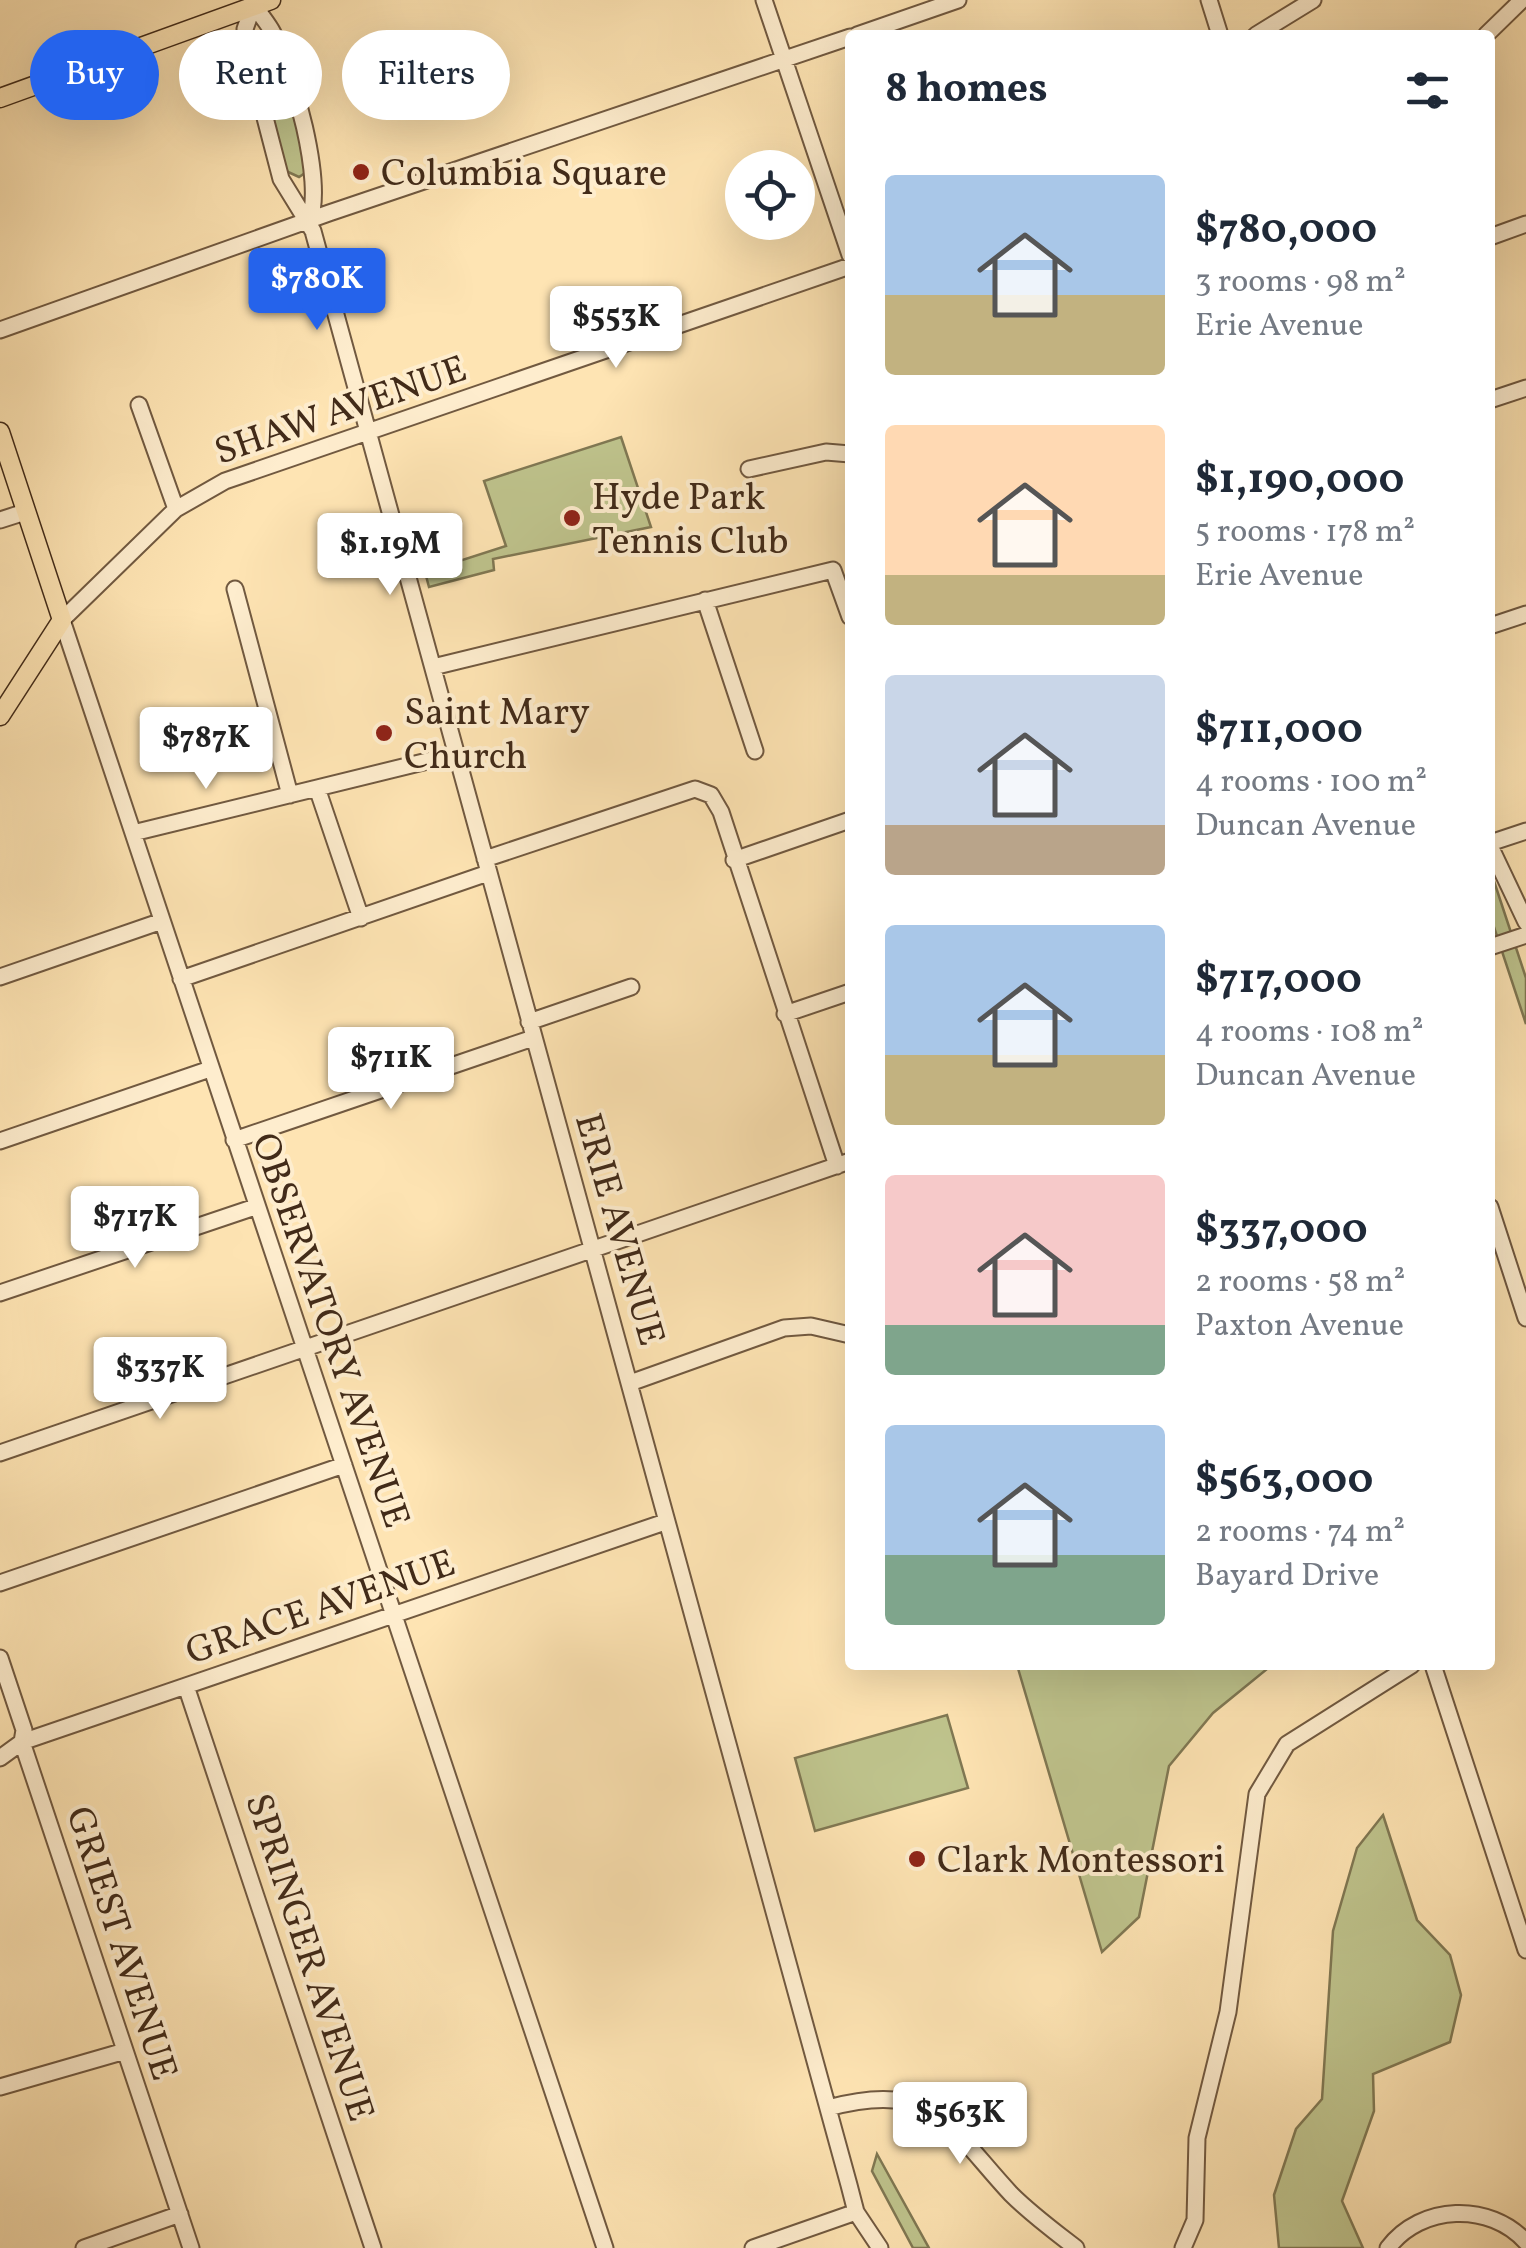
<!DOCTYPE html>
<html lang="en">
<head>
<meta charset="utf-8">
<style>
	body { margin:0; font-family:Vollkorn,serif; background:#f2f2f3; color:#1f2937; height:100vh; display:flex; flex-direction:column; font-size:38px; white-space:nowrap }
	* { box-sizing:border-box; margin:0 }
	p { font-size:32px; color:#747a83 }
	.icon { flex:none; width:55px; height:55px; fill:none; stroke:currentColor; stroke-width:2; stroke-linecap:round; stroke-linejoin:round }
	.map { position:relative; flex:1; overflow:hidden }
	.panel { position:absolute; left:845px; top:30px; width:650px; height:1640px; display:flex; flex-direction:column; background:#fff; border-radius:10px; box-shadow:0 10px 40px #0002 }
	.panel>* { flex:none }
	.top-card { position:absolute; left:30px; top:30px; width:665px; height:90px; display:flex; gap:20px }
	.fabs { position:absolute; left:725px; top:150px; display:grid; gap:20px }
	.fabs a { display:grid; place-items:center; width:90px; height:90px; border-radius:50%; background:#fff; box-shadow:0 10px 40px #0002; font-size:50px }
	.price { position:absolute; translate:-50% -85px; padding:0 22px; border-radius:10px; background:#fff; color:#222; font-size:32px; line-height:65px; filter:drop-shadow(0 2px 5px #0008) }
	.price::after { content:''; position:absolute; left:50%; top:60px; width:30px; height:22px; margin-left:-15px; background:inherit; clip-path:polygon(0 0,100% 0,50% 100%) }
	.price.on { background:#2563eb; color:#fff }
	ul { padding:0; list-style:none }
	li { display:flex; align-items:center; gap:30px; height:250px; padding:0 40px }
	li span { display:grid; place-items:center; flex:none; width:280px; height:200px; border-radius:10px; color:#555 }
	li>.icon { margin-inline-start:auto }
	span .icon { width:120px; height:120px; fill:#fffc; stroke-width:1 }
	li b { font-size:42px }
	h2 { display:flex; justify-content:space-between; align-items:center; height:120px; padding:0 40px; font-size:42px }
	.pill { padding:0 35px; border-radius:45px; background:#fff; box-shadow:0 10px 40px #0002; font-size:35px; line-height:90px }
	.pill.on { background:#2563eb; color:#fff }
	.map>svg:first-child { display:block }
	.green { fill:#bfc48d; stroke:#807853; stroke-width:2.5 }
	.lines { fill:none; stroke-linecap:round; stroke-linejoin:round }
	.minor-casing { stroke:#715940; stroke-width:19 }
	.major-casing { stroke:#422b19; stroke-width:21 }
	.minor { stroke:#feedce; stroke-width:15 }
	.major { stroke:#fee4b3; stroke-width:18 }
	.poi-dot { fill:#8f2418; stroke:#feedce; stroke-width:4 }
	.labels { text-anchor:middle; stroke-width:8; stroke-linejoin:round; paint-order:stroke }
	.poi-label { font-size:38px; fill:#422b19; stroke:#feedce; text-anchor:start }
	.street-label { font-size:38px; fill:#422b19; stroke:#feedce }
</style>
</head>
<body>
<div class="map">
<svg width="1526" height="2248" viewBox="0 0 1526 2248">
	<rect width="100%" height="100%" fill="#fee4b3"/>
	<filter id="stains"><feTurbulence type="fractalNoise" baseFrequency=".002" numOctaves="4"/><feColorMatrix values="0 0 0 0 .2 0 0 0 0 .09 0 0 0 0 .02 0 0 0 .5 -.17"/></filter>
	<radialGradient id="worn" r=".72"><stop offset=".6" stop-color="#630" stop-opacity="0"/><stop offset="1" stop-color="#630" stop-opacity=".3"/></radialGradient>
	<!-- green -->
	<path class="green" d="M268 60 279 66 306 159 305 173 299 177 286 171 259 66Z
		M621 437 651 527 493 559 494 570 429 587 425 572 506 546 484 481Z
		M1490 869 1526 978V1024L1490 915Z
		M1017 1665H1272L1213 1713 1169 1766 1139 1917 1102 1952Z
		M947 1715 968 1788 815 1831 795 1758Z
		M1383 1815 1417 1920 1450 1955 1461 1995 1450 2042 1373 2074 1374 2111 1342 2201 1363 2248H1279L1274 2195 1296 2129 1322 2099 1333 1931 1357 1848Z
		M877 2154 929 2248H913L872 2171Z"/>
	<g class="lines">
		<!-- minor casing -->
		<g class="minor-casing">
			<path id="minor" d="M252 0C257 12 267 21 273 33 293 71 325 183 309 222
				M764 0 850 255
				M1209 0 1220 35
				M253 6 245 29 257 87 281 179 313 231 849 2185 856 2212 880 2248
				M857 35 958 0
				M1256 35 1313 0
				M1486 35 1522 0
				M1490 237 1526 224
				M0 330 329 213 850 37
				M1490 400 1526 388
				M139 405 176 509
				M749 469 826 452 850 454
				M0 520 25 512
				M235 589 290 795
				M705 600 755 751
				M1490 626 1526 614
				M433 667 833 570 850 617
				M317 788 361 918
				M133 833 456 754
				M1490 843 1526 831
				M1490 846 1526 922
				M485 859 695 789 711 795 721 812 837 1166
				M734 860 850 820
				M1490 947 1526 935
				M0 977 162 921
				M181 979 488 873
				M785 1014 850 992
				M529 1022 631 987
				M234 1140 533 1038
				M0 1141 210 1069
				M1490 1207 1526 1318
				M0 1293 255 1207
				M630 1383 784 1328 811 1326 850 1335
				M0 1453 850 1161
				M0 1583 344 1465
				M0 1658 24 1730 22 1742 191 2248
				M1433 1665 1526 1950
				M186 1686 373 2248
				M0 1758 22 1742 665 1522
				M0 2087 125 2051
				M828 2108C934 2080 947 2125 1011 2194 1031 2214 1054 2231 1076 2248
				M84 2248 180 2214
				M605 2248 62 620 176 509 225 481 850 266
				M753 2248 856 2212
				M1183 2248 1195 2220 1197 2138 1228 2012 1257 1794 1287 1744 1412 1665
				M1388 2248C1421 2204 1490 2202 1526 2242"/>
		</g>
		<!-- major casing -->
		<g class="major-casing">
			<path id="major" d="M0 98 271 0
				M0 432 62 620 0 716"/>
		</g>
		<!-- minor -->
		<use href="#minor" class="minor"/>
		<!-- major -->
		<use href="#major" class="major"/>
	</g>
	<!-- markers -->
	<g class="poi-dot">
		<circle cx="361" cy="172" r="10"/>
		<circle cx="572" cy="518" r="10"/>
		<circle cx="384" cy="733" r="10"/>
		<circle cx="917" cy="1859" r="10"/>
	</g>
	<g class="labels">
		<!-- poi labels -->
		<g class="poi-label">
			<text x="381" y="185">Columbia Square</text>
			<text x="592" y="509">Hyde Park<tspan x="592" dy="44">Tennis Club</tspan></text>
			<text x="404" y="724">Saint Mary<tspan x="404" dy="44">Church</tspan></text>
			<text x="937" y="1872">Clark Montessori</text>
		</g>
		<!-- street labels -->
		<g class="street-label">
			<text transform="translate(340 409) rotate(-19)" y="13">SHAW AVENUE</text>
			<text transform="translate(621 1229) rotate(74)" y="13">ERIE AVENUE</text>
			<text transform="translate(332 1330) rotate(71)" y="13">OBSERVATORY AVENUE</text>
			<text transform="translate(320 1606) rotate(-19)" y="13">GRACE AVENUE</text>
			<text transform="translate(123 1943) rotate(72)" y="13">GRIEST AVENUE</text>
			<text transform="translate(311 1957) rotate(72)" y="13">SPRINGER AVENUE</text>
		</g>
	</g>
	<rect width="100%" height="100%" filter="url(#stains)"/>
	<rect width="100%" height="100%" fill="url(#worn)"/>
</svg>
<div class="fabs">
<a><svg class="icon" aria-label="locate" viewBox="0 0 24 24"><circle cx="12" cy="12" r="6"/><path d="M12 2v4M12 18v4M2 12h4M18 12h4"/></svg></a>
</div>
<b class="price on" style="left:317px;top:333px">$780K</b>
<b class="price" style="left:616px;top:371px">$553K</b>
<b class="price" style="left:390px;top:598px">$1.19M</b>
<b class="price" style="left:206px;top:792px">$787K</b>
<b class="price" style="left:391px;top:1112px">$711K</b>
<b class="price" style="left:135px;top:1271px">$717K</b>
<b class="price" style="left:160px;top:1422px">$337K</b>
<b class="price" style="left:960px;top:2167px">$563K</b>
<div class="top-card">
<a class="pill on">Buy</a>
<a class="pill">Rent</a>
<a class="pill">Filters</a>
</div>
<section class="panel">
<h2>8 homes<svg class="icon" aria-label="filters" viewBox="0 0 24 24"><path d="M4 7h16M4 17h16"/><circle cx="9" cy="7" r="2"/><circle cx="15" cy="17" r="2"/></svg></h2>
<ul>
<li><span style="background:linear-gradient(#a9c7e8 60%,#c2b280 0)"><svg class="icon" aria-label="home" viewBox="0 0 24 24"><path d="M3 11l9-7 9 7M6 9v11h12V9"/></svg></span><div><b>$780,000</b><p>3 rooms · 98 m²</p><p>Erie Avenue</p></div></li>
<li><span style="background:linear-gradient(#ffd9b3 75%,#c2b280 0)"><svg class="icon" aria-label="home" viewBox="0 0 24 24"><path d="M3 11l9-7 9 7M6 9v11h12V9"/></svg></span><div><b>$1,190,000</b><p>5 rooms · 178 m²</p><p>Erie Avenue</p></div></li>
<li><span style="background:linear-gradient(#c9d6e8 75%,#b9a48a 0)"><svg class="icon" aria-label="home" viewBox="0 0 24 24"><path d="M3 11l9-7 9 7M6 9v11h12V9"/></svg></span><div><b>$711,000</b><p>4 rooms · 100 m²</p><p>Duncan Avenue</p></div></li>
<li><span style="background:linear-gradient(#a9c7e8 65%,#c2b280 0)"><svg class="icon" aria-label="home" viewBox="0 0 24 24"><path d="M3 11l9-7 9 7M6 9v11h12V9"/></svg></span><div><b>$717,000</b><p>4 rooms · 108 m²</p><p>Duncan Avenue</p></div></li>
<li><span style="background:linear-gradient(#f6c9c9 75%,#7fa58c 0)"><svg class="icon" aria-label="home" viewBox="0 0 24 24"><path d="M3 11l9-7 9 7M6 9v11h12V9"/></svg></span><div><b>$337,000</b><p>2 rooms · 58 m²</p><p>Paxton Avenue</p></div></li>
<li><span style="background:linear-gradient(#a9c7e8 65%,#7fa58c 0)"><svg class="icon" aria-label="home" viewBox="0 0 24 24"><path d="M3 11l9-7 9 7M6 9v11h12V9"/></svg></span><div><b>$563,000</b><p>2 rooms · 74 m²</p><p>Bayard Drive</p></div></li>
</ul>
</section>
</div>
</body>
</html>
